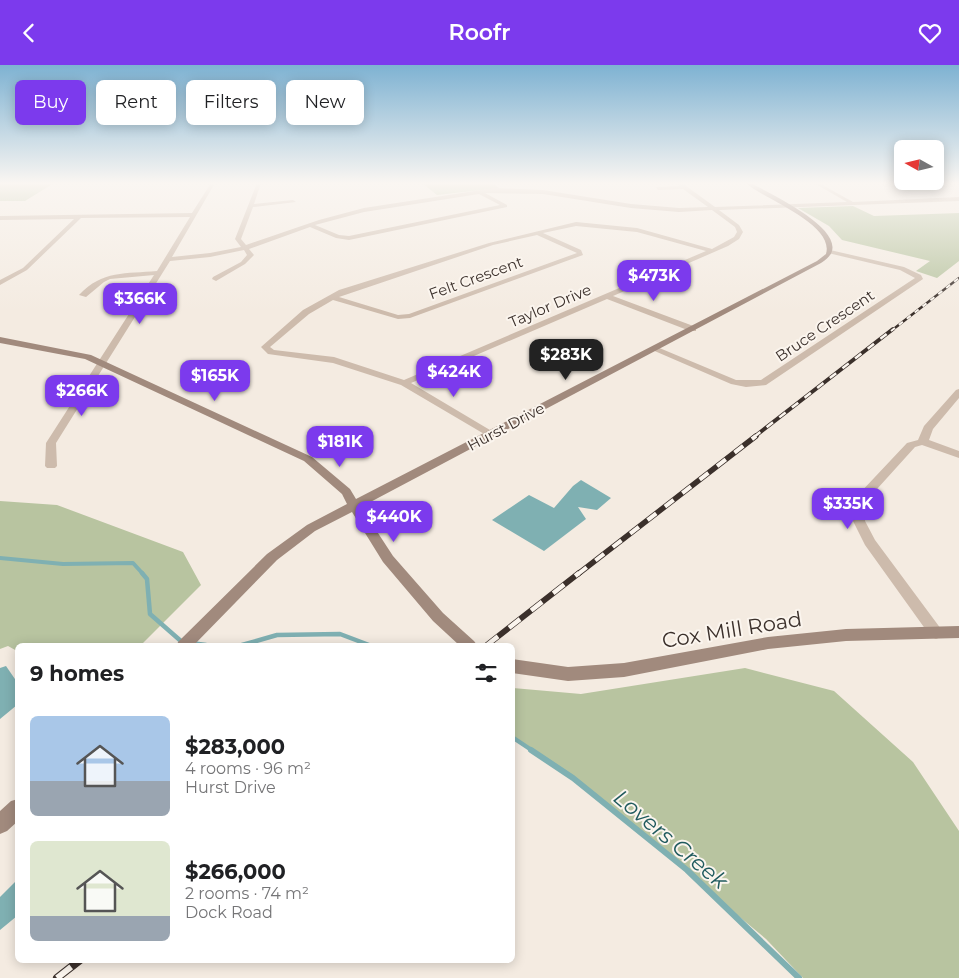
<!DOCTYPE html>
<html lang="en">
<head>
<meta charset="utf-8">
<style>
	body { margin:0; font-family:Montserrat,sans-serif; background:#f6f6f6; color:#202124; height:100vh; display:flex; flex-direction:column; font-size:19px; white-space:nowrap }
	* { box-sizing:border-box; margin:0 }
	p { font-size:16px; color:#757577 }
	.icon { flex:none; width:28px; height:28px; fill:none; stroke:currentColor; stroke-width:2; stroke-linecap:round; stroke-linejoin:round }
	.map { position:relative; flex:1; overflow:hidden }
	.panel { position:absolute; left:15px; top:578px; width:500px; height:320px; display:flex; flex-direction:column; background:#fff; border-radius:8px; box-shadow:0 2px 12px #0003 }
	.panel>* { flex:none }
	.top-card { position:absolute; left:15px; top:15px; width:500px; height:45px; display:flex; gap:10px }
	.needle { width:32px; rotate:278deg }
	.tools { position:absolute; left:894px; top:75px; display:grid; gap:10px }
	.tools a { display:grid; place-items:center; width:50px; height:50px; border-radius:8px; background:#fff; box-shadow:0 2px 12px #0003; font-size:25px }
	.price { position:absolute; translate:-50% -42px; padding:0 11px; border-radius:10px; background:#7c3aed; color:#fff; font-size:16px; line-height:32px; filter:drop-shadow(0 1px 2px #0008) }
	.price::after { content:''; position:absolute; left:50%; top:30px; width:15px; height:11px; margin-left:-8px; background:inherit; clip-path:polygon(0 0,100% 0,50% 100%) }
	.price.current { background:#222; color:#fff }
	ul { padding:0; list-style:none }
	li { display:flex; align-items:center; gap:15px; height:125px; padding:0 15px }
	li span { display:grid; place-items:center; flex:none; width:140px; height:100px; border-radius:8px; color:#555 }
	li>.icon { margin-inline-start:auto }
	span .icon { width:60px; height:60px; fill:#fffc; stroke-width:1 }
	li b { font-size:21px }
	h2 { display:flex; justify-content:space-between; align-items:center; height:60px; padding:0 15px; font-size:21px }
	.tag { padding:0 18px; border-radius:8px; background:#fff; box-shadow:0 2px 12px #0003; font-size:18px; line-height:45px }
	.tag.current { background:#7c3aed; color:#fff }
	header { display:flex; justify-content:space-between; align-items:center; height:65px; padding:0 15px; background:#7c3aed; color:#fff; font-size:22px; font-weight:600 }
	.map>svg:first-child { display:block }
	.green { fill:#b8c4a0 }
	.water { fill:#7fb0b2 }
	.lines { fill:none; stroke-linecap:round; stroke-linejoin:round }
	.stream-far2 { stroke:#7fb0b2; stroke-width:4 }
	.stream-far1 { stroke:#7fb0b2; stroke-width:4.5 }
	.stream { stroke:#7fb0b2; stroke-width:6 }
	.street { fill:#cdbbac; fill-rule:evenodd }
	.secondary { fill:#a18a7d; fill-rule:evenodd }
	.rail-far4-casing { stroke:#3b302b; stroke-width:2.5 }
	.rail-far3-casing { stroke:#3b302b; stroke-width:4 }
	.rail-far2-casing { stroke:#3b302b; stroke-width:5.5 }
	.rail-far1-casing { stroke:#3b302b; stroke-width:6 }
	.rail-casing { stroke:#3b302b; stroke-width:8 }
	.rail-far4 { stroke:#fbf5ee; stroke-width:2; stroke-dasharray:5; stroke-linecap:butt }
	.rail-far3 { stroke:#fbf5ee; stroke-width:2.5; stroke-dasharray:8; stroke-linecap:butt }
	.rail-far2 { stroke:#fbf5ee; stroke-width:4; stroke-dasharray:11; stroke-linecap:butt }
	.rail-far1 { stroke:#fbf5ee; stroke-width:4.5; stroke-dasharray:14; stroke-linecap:butt }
	.rail { stroke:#fbf5ee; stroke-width:6; stroke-dasharray:18; stroke-linecap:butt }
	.labels { text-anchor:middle; stroke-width:4; stroke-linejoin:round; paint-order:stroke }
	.far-street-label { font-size:15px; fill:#3b302b; stroke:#fbf5ee }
	.near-street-label { font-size:21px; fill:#3b302b; stroke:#fbf5ee }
	.near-water-label { font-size:22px; font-style:italic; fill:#1f5a5e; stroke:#fbf5ee }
</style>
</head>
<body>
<header><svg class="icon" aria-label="back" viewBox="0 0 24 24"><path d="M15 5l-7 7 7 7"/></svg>Roofr<svg class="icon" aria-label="heart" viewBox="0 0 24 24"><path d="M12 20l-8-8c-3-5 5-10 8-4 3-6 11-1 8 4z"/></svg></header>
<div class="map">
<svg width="959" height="913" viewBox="0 0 959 913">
	<rect width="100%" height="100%" fill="#f4ebe1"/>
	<!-- green -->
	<path class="green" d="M0 118H54L25 136H0Z
		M422 118H492L499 123 437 130Z
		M853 141 874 151 959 148V196L937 213 916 206 930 196 842 175 829 161 798 143Z
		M0 436 57 440 183 487 201 520 141 580H18L17 586 8 581 0 584Z
		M745 603 834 626 913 697 959 766V913H803L766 874 573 713 513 673V623L581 629Z"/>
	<!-- water -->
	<path class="water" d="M581 415 611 433 597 445 578 442 586 454 544 486 492 455 529 430 554 443 573 421Z
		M6 601 17 617V640L0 654V603Z
		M17 815V851L0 865V832Z"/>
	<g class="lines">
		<!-- stream-far2 -->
		<path class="stream-far2" d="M0 493 63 499 133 498 143 509"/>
		<!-- stream-far1 -->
		<path class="stream-far1" d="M142 508 147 514 150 549 182 577
			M191 578 206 580
			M242 580 277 570 340 569 369 580
			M512 672 533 686"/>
		<!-- stream -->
		<path class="stream" d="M531 685 573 713 687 805 799 913"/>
		<!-- street -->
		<path class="street" d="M211 118H215L172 192 210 188 241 182 235 174 257 118H261L254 139 293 135 296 137 253 142 241 174 246 180 319 155 364 143 494 123 543 125 631 139 679 143 708 142 683 124 658 125 656 122 679 121 677 118H682L715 142 847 137 814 118H819L853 137 959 132V136L719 145 739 160 743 167 739 174 728 181 613 231 696 262V266H690L607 234 411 318 495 368 496 370 495 372 491 373 401 320 333 298 268 289 261 282 303 245 339 225 489 178 576 157 637 163 712 184 734 172 737 167 735 162 712 145 679 147 631 143 543 129 485 128 507 140V142L349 175 336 173 310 162 249 184 254 190 245 199 216 216 212 214 213 212 241 197 247 190 244 185 210 192 170 196 56 378 57 401 55 403H47L45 401 46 378 154 210 110 214 104 217 86 232 79 230C102 205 126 209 157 206L190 152 81 153 27 205 0 220V215L23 203 74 154 0 155V151L192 148ZM479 129 500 140 349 171 339 170 315 160 364 147ZM576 161 637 167 706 186 404 315 334 292 274 285 270 282 309 249 333 235 398 254 410 253 583 190 581 185 543 168ZM537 170 577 188 409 249 398 250 339 232 493 180Z
			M830 185 904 202 921 210 923 214 766 320 746 322 731 319 650 284 657 282 736 315H761L915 213 900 205 828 188 827 187Z
			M959 324V333L933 364 929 375 959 386V393L922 380 915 382 868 434 865 456 875 475 941 564 943 568 941 572 936 574 931 572 865 480 853 456 858 430 907 378 918 375 924 361 956 325Z"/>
		<!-- secondary -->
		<path class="secondary" d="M746 118H751C770 129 865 172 821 198L361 442 393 491 443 548 474 576 477 580H459L433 556 383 497 352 447 315 466 277 495 194 580H176L179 576 267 489 307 460 347 439 342 429 304 396 85 294 0 278V272L91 290 312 392 350 424 356 434 817 196 826 189C835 159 763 134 746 118Z
			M959 561V573L846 576 768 584 624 612 568 616 512 608V594L568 602 624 598 768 572 846 564Z
			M18 734V756L7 766 0 769V746L11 736Z"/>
		<!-- rail-far4 casing -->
		<g class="rail-far4-casing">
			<path id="rail-far4" d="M891 266 959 213"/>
		</g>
		<!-- rail-far3 casing -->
		<g class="rail-far3-casing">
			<path id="rail-far3" d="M754 372 893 264"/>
		</g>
		<!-- rail-far2 casing -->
		<g class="rail-far2-casing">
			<path id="rail-far2" d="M578 509 756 371"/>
		</g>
		<!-- rail-far1 casing -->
		<g class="rail-far1-casing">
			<path id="rail-far1" d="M487 580 579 508"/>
		</g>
		<!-- rail casing -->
		<g class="rail-casing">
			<path id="rail" d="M57 913 80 895"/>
		</g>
		<!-- rail-far4 -->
		<use href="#rail-far4" class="rail-far4"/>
		<!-- rail-far3 -->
		<use href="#rail-far3" class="rail-far3"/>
		<!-- rail-far2 -->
		<use href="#rail-far2" class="rail-far2"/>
		<!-- rail-far1 -->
		<use href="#rail-far1" class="rail-far1"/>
		<!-- rail -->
		<use href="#rail" class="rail"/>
	</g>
	<!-- sky -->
	<linearGradient id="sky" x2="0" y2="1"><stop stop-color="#7eb2d2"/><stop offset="0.48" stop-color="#faf6f2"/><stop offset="1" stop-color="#faf6f2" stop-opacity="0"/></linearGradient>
	<rect width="959" height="246" fill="url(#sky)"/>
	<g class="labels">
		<!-- far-street labels -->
		<g class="far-street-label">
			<text transform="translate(476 213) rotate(-20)" y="5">Felt Crescent</text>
			<text transform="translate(550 241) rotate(-23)" y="5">Taylor Drive</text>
			<text transform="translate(825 261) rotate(-34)" y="5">Bruce Crescent</text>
			<text transform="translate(506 362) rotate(-28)" y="5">Hurst Drive</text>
		</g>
		<!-- near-street labels -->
		<g class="near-street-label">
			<text transform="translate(732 565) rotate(-9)" y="7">Cox Mill Road</text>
		</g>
		<!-- near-water labels -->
		<g class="near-water-label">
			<text transform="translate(671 774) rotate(40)" y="8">Lovers Creek</text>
		</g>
	</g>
</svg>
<div class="tools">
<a><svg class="needle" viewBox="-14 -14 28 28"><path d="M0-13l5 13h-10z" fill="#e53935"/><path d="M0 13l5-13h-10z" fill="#757577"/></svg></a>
</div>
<b class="price" style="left:654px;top:237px">$473K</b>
<b class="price" style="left:140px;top:260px">$366K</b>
<b class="price current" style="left:566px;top:316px">$283K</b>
<b class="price" style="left:454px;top:333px">$424K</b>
<b class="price" style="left:215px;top:337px">$165K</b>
<b class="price" style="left:82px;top:352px">$266K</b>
<b class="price" style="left:340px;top:403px">$181K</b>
<b class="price" style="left:848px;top:465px">$335K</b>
<b class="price" style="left:394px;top:478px">$440K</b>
<div class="top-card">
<a class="tag current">Buy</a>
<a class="tag">Rent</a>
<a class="tag">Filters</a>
<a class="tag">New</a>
</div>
<section class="panel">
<h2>9 homes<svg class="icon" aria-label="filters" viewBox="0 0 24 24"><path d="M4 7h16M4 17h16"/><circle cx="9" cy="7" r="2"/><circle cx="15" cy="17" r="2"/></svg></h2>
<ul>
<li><span style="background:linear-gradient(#a9c7e8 65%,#9aa5b1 0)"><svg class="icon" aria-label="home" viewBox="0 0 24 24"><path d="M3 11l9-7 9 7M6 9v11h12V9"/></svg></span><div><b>$283,000</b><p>4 rooms · 96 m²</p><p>Hurst Drive</p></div></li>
<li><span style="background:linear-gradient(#dfe7d0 75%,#9aa5b1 0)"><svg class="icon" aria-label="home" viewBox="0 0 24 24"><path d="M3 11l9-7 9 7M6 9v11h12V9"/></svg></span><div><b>$266,000</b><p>2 rooms · 74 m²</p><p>Dock Road</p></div></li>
</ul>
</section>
</div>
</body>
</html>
